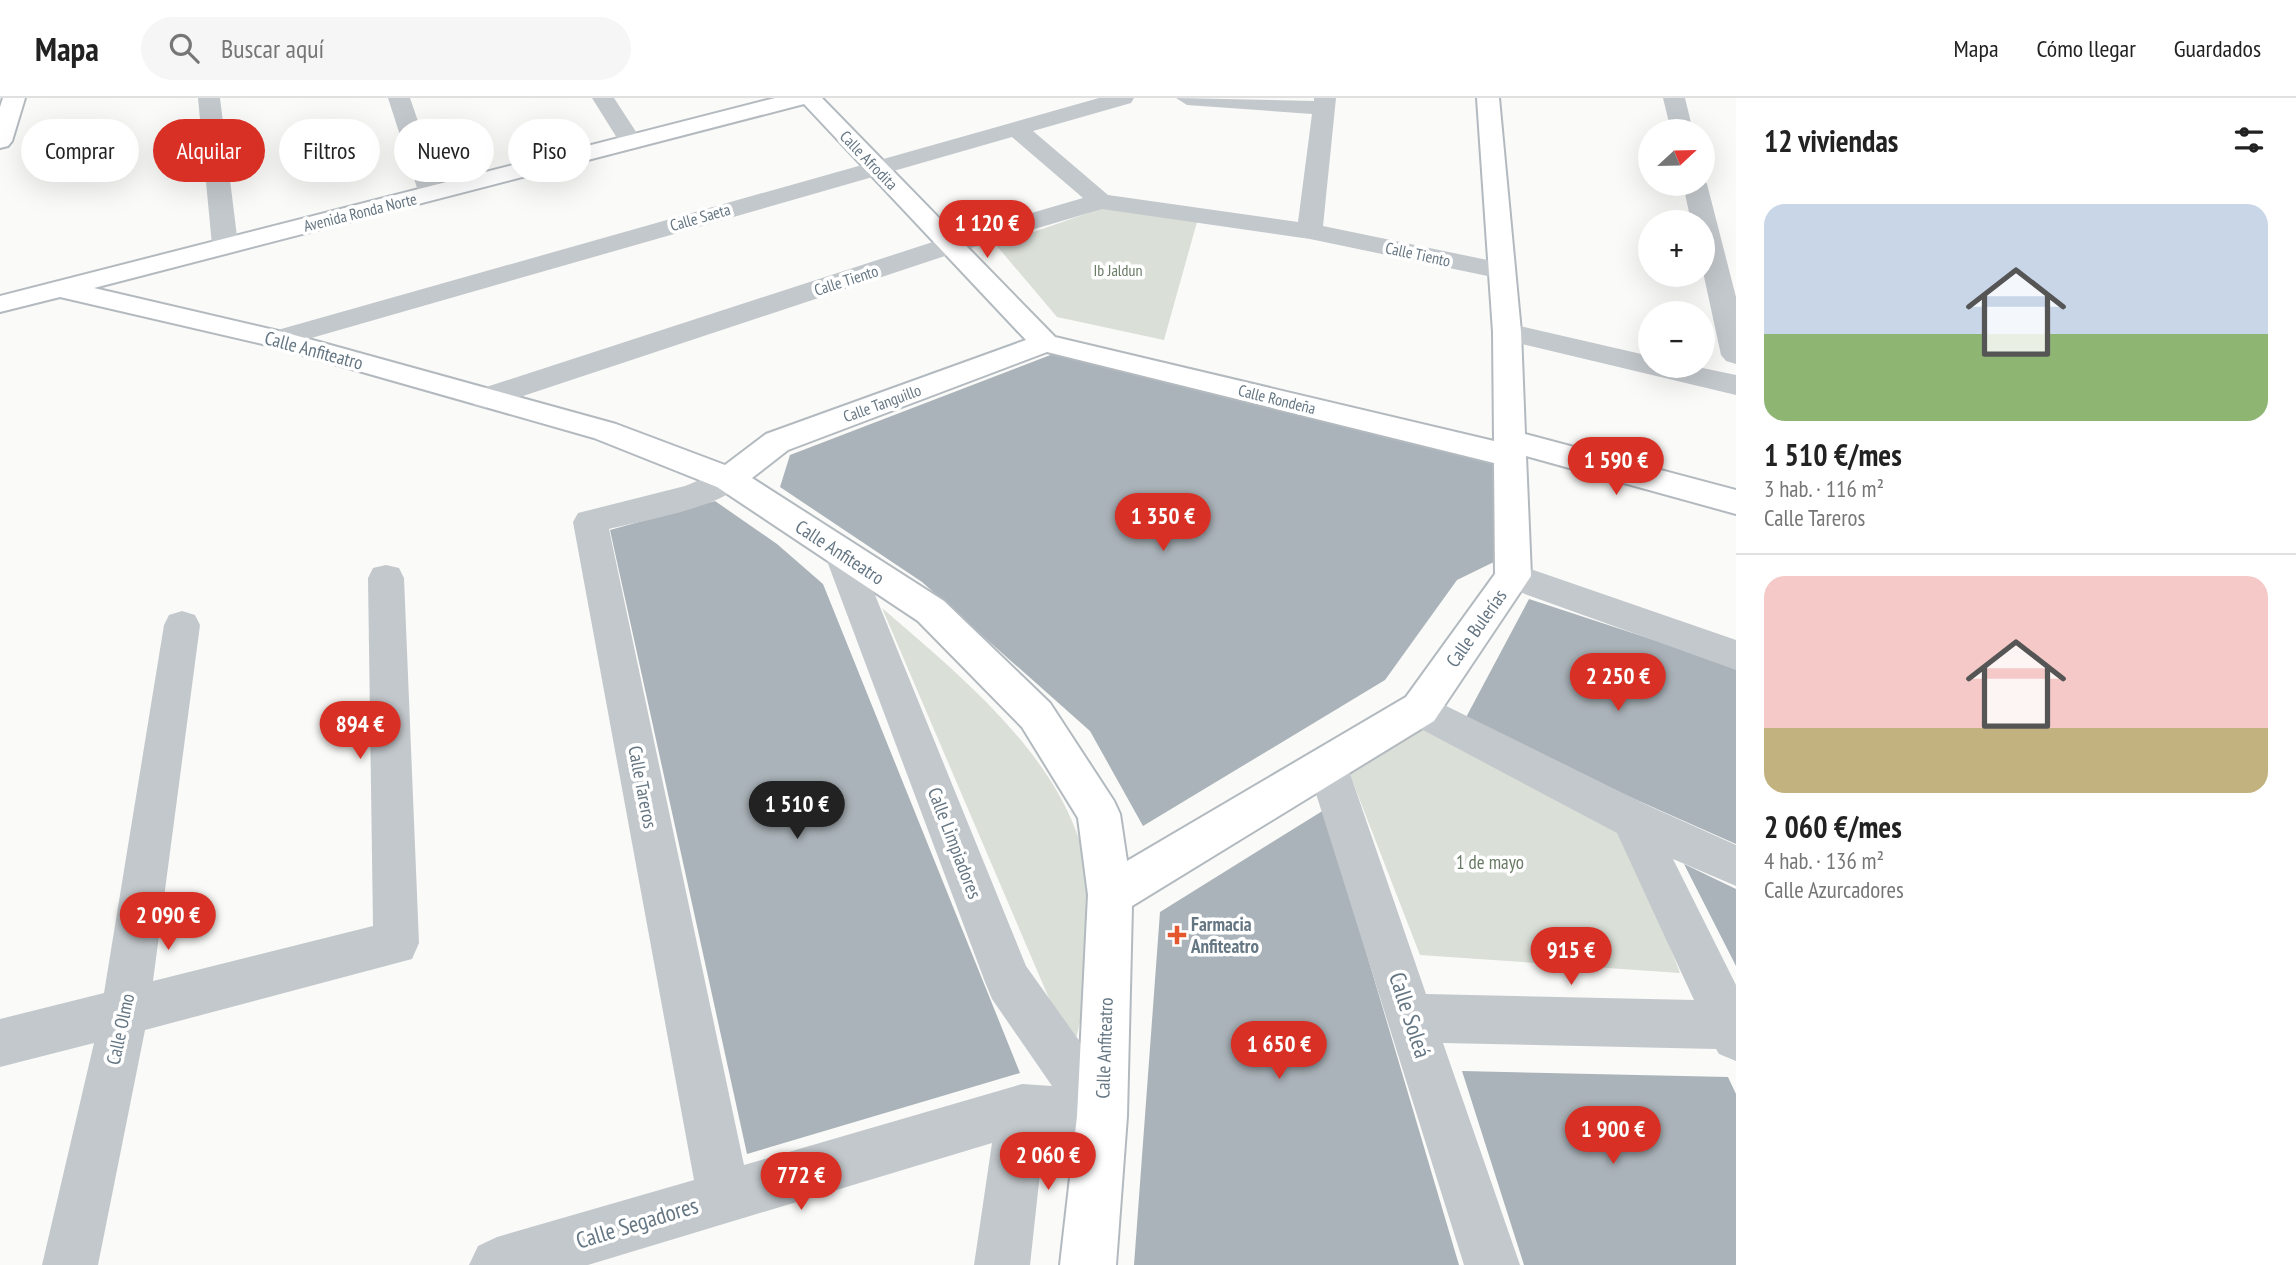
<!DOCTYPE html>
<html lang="es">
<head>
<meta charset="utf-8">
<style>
	body { margin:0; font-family:"PT Sans Narrow",sans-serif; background:#f6f6f6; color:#222; height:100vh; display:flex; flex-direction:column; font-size:26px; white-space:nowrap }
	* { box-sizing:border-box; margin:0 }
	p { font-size:23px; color:#767676 }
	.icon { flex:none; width:38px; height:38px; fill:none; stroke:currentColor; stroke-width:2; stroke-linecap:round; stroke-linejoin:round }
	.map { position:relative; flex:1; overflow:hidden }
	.drawer { display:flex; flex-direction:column; background:#fff; width:560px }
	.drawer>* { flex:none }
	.hud { position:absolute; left:21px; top:21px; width:665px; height:63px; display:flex; gap:14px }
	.needle { width:46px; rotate:68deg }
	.fabs { position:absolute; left:1638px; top:21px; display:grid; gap:14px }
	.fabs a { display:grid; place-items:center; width:77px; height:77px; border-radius:50%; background:#fff; box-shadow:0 7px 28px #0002; font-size:35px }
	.price { position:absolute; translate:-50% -60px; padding:0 16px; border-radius:24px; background:#d93025; color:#fff; font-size:23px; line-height:46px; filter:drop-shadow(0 2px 4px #0008) }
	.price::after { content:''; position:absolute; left:50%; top:42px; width:21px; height:16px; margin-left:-10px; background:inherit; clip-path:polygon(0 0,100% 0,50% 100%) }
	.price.selected { background:#222; color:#fff }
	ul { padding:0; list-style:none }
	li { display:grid; align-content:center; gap:14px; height:371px; padding:0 28px }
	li+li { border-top:2px solid #e0e0e0 }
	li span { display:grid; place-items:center; height:217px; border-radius:21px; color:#555 }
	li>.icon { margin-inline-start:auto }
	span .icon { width:126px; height:126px; fill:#fffc; stroke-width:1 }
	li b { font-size:30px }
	h2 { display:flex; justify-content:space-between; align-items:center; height:84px; padding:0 28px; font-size:30px }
	.tag { padding:0 24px; border-radius:32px; background:#fff; box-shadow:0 7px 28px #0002; font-size:24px; line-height:63px }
	.tag.selected { background:#d93025; color:#fff }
	header { display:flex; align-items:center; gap:42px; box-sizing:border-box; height:98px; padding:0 35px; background:#fff; border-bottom:2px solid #e0e0e0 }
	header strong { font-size:33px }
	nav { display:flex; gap:38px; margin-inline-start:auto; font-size:24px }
	.search { width:490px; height:63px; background:#f6f6f6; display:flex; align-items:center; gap:18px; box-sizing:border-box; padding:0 24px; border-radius:38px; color:#767676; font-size:26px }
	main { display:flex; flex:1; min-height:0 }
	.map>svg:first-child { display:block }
	.green { fill:#dadfd7 }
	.building { fill:#aab3b9 }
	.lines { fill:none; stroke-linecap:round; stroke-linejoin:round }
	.secondary-casing { stroke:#b3babf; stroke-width:4 }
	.street { fill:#c3c8cc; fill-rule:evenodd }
	.secondary { fill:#fff; fill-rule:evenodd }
	.poi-dot { fill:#e4572e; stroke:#fff; stroke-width:2.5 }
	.labels { text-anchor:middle; stroke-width:7; stroke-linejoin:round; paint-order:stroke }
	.far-street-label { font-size:16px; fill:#657683; stroke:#fff }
	.far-park-label { font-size:16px; fill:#687a64; stroke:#fff }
	.street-label { font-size:19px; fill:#657683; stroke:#fff }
	.park-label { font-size:19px; fill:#687a64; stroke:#fff }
	.poi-label { font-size:19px; font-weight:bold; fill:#657683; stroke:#fff; text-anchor:start }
	.near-street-label { font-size:23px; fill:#657683; stroke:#fff }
</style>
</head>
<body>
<header>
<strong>Mapa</strong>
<div class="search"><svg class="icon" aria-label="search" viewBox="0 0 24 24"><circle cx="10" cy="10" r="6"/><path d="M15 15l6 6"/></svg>Buscar aquí</div>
<nav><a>Mapa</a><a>Cómo llegar</a><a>Guardados</a></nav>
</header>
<main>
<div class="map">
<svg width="1736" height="1167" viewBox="0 0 1736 1167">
	<rect width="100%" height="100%" fill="#fafaf8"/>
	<!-- green -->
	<path class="green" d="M1103 110 1197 124 1164 242 1057 219 996 147Z
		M882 510C967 584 1086 677 1090 801 1091 817 1089 834 1088 849 1086 889 1084 916 1072 954Z
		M1411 616 1621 723 1680 875 1420 857 1345 664Z"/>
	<!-- building -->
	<path class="building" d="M1053 256 1493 366 1500 461 1457 482 1385 582 1143 728 1090 633 922 484 780 389 790 357Z
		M715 403 777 446 823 486 1020 975 747 1056 610 432Z
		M1529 501 1736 569V746L1463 625Z
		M1324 712 1459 1167H1134L1160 814Z
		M1684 766 1736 791V868Z
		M1462 973 1728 979 1736 996V1167H1524Z"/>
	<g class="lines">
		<!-- secondary casing -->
		<g class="secondary-casing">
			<path id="secondary" d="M3 0H25L12 43 8 48 0 50V9Z
				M775 0H822L1055 239 1494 343 1493 234 1477 0H1499L1521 234 1525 336 1736 392V416L1526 358 1531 478 1434 623 1132 808 1127 1018 1116 1167H1060L1077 1018 1088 797 1078 720 1022 629 918 523 717 389 594 340 271 248 60 199 0 214V198ZM804 6 1026 242 766 336 725 367 616 326 287 235 94 190ZM1047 254 1494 365 1495 476 1406 599 1127 763 1120 716 1114 703 1050 605 944 503 752 380 788 352Z"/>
		</g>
		<!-- street -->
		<path class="street" d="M198 0H220L238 147 234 153H216L212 147Z
			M388 0H410L443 96 440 101H422L419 96Z
			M592 0H614L642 43 638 48H622Z
			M1099 0H1134L1131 5 1033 33 1108 97 1298 124 1312 16 1187 7 1176 0 1314 3V0H1336L1323 128 1502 165 1511 167 1515 173 1511 179 1502 181 1310 141 1102 111 960 153 496 307 485 310 474 307 470 300 474 293 942 141 1083 100 1012 39 287 247 277 250 267 247 263 241 267 235Z
			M1663 0H1685L1693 33H1671Z
			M1703 81 1707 86 1736 199V266L1726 263 1721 257 1703 174V124H1691L1683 86H1703Z
			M1507 225 1650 258V268H1693L1736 277V297L1497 240 1493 234 1497 228Z
			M729 370 741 373 745 381C729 409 640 423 609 431L744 1067 1022 986 1052 988 992 901 985 884 824 455 829 446 841 442 853 446 858 455 1026 868 1120 1000 1127 1018 1120 1036 1102 1043 1044 1038 1030 1167H974L992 1045 588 1167H469L478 1148 497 1139 694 1082 573 424 578 415 685 388Z
			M1513 465 1736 542V572L1500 487 1495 478 1500 469Z
			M386 467 399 470 404 480 419 845 412 861 145 932 98 1167H42L94 945 0 969V921L104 895 164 527 169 517 182 513 195 517 200 527 153 883 373 828 368 480 373 470Z
			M1420 595 1647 707 1736 747V788L1673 761 1736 887V963L1719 956 1716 951 1443 945 1520 1167H1464L1307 667 1313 654 1327 649 1341 654 1347 667 1426 896 1694 902 1617 735 1406 623 1400 611 1406 599Z"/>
		<!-- secondary -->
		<use href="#secondary" class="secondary"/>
	</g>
	<!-- markers -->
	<path class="poi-dot" d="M1173.5 826.5h7v7h7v7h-7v7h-7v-7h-7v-7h7z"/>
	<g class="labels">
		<!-- far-street labels -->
		<g class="far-street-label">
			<text transform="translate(869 62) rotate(46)" y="6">Calle Afrodita</text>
			<text transform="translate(360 114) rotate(-14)" y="6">Avenida Ronda Norte</text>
			<text transform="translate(700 119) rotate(-16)" y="6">Calle Saeta</text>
			<text transform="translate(1418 156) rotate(12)" y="6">Calle Tiento</text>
			<text transform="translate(846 182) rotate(-18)" y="6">Calle Tiento</text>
			<text transform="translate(1277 301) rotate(14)" y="6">Calle Rondeña</text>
			<text transform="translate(882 305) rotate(-20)" y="6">Calle Tanguillo</text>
		</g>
		<!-- far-park labels -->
		<g class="far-park-label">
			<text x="1118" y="178">Ib Jaldun</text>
		</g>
		<!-- street labels -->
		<g class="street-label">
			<text transform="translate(314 252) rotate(15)" y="7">Calle Anfiteatro</text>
			<text transform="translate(840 454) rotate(33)" y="7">Calle Anfiteatro</text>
			<text transform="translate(1476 530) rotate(-55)" y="7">Calle Bulerías</text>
			<text transform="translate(643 689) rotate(79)" y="7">Calle Tareros</text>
			<text transform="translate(955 745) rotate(69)" y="7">Calle Limpiadores</text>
			<text transform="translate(120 931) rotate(-78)" y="7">Calle Olmo</text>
			<text transform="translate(1104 950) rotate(-88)" y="7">Calle Anfiteatro</text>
		</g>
		<!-- park labels -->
		<g class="park-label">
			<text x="1490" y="771">1 de mayo</text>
		</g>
		<!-- poi labels -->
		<g class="poi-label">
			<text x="1191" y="833">Farmacia<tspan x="1191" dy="22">Anfiteatro</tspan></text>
		</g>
		<!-- near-street labels -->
		<g class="near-street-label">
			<text transform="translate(1410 917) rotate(72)" y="8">Calle Soleá</text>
			<text transform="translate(637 1125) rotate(-17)" y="8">Calle Segadores</text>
		</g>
	</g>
</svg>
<div class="fabs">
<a><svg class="needle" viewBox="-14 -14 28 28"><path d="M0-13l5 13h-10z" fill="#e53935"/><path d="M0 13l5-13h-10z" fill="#767676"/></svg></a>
<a>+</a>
<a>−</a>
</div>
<b class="price" style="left:987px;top:162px">1 120 €</b>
<b class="price" style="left:1616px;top:399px">1 590 €</b>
<b class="price" style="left:1163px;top:455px">1 350 €</b>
<b class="price" style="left:1618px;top:615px">2 250 €</b>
<b class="price" style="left:360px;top:663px">894 €</b>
<b class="price selected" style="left:797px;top:743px">1 510 €</b>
<b class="price" style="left:168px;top:854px">2 090 €</b>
<b class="price" style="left:1571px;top:889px">915 €</b>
<b class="price" style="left:1279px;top:983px">1 650 €</b>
<b class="price" style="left:1613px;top:1068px">1 900 €</b>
<b class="price" style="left:1048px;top:1094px">2 060 €</b>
<b class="price" style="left:801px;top:1114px">772 €</b>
<div class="hud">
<a class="tag">Comprar</a>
<a class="tag selected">Alquilar</a>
<a class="tag">Filtros</a>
<a class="tag">Nuevo</a>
<a class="tag">Piso</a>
</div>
</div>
<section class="drawer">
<h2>12 viviendas<svg class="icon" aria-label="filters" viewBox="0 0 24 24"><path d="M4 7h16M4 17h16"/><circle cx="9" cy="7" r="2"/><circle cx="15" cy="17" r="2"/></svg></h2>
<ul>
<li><span style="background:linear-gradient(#c9d6e8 60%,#8fb573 0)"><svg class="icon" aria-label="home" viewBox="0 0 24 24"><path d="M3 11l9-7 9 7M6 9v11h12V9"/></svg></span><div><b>1 510 €/mes</b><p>3 hab. · 116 m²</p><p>Calle Tareros</p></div></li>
<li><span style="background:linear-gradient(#f6c9c9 70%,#c2b280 0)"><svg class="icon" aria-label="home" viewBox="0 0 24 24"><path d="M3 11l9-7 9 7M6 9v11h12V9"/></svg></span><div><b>2 060 €/mes</b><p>4 hab. · 136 m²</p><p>Calle Azurcadores</p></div></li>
</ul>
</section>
</main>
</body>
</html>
